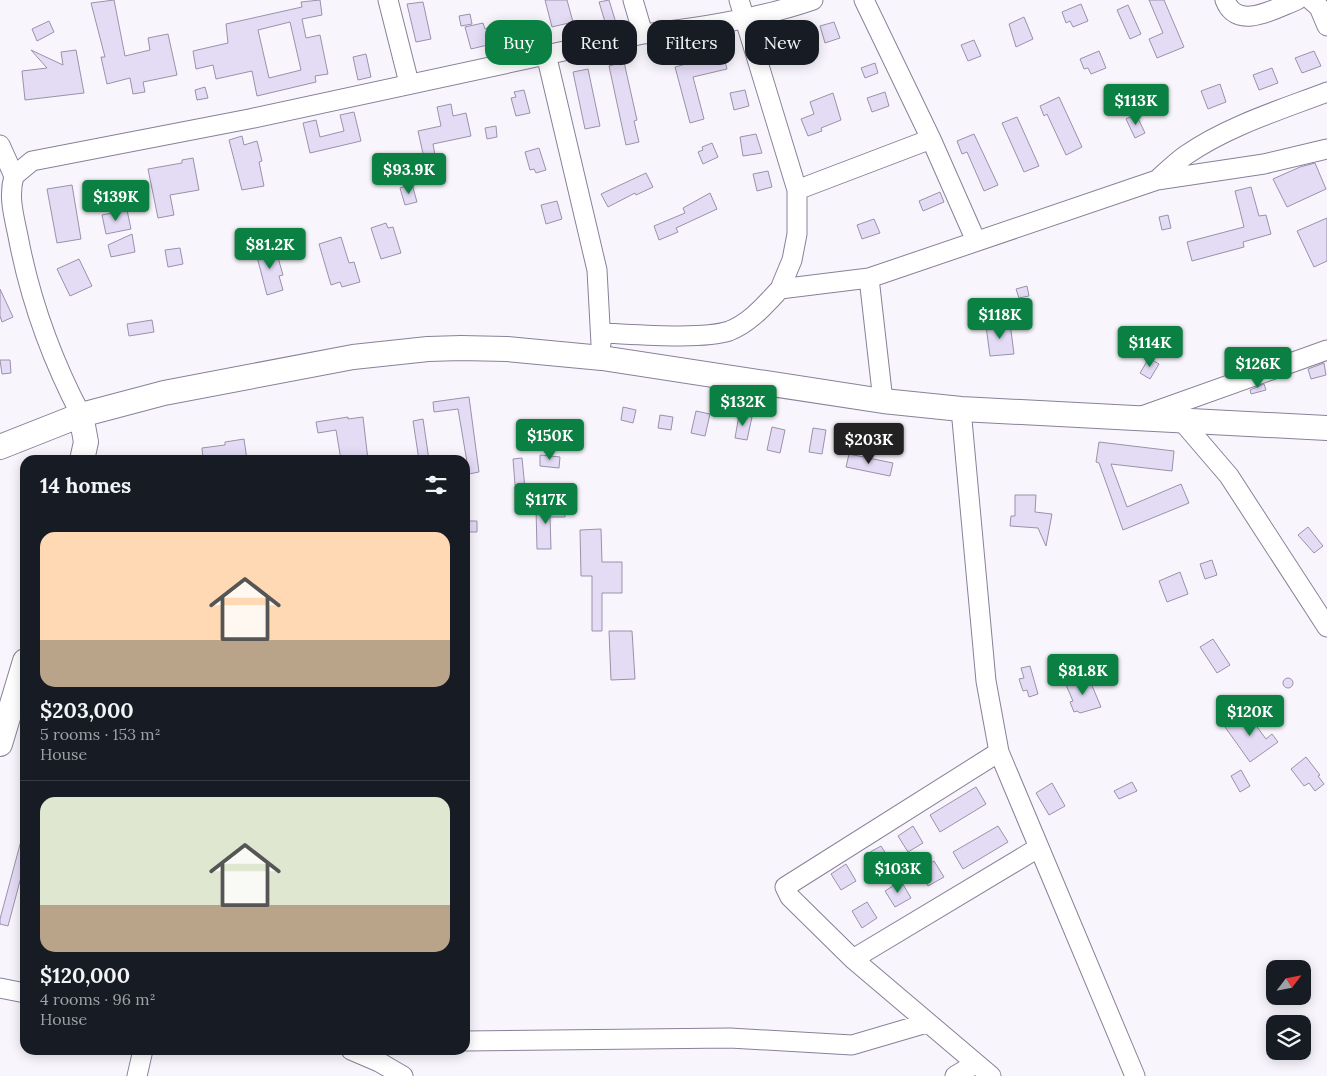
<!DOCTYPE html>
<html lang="en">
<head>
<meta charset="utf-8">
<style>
	body { margin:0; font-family:Lora,serif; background:#20242c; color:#f1f3f6; height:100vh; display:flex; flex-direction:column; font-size:19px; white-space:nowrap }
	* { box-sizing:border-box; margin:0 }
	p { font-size:16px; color:#9ea1a6 }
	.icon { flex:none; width:28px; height:28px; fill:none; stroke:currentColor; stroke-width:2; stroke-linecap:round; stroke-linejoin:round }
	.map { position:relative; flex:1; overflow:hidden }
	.drawer { position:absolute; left:20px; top:455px; width:450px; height:600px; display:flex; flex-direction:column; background:#171b24; border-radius:15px; box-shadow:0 2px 12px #0003 }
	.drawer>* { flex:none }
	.banner { position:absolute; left:485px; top:20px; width:475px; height:45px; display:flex; gap:10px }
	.needle { width:32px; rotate:58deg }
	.controls { position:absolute; left:1266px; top:960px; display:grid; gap:10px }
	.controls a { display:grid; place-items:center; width:45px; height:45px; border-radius:10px; background:#171b24; box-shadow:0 2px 12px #0003; font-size:25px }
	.price { position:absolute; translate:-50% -42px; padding:0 11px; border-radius:5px; background:#0b8043; color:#fff; font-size:16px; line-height:32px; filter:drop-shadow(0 1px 2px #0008) }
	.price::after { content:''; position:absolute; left:50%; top:30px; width:15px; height:11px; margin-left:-8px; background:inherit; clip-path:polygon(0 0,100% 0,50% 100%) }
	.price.current { background:#222; color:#fff }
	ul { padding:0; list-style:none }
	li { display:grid; align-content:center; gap:10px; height:265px; padding:0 20px }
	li+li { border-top:1px solid #363941 }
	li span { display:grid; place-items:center; height:155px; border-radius:15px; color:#555 }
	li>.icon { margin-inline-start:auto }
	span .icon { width:90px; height:90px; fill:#fffc; stroke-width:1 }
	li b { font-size:21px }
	h2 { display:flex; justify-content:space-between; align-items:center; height:60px; padding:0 20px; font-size:21px }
	.chip { padding:0 18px; border-radius:15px; background:#171b24; box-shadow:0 2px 12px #0003; font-size:18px; line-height:45px }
	.chip.current { background:#0b8043; color:#fff }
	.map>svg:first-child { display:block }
	.building { fill:#e4dbf5; stroke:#9b91ab; fill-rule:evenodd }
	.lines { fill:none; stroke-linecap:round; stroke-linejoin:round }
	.minor-casing { stroke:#898099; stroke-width:21 }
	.major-casing { stroke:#898099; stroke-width:26 }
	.minor { stroke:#fff; stroke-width:19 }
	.major { stroke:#fff; stroke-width:24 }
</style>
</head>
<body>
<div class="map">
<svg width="1327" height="1076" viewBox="0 0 1327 1076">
	<rect width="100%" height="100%" fill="#f8f6fc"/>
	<!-- building -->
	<path class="building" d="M114 0 125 56 150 50 148 38 168 34 177 75 143 82 145 92 133 94 130 78 107 84 101 57H105L91 3Z
		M320 0 322 15 302 19 306 38 320 35 328 74 315 76 316 82 257 96 252 71 216 79 213 65 196 69 193 51 228 43 226 24 302 7 301 2ZM290 22 301 70 269 78 258 30Z
		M545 0H567L573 22 552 27Z
		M609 0 616 23 606 25 599 2Z
		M1149 0H1164L1184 47 1157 58 1149 39 1163 33Z
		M423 2 431 39 416 42 407 4Z
		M1081 4 1088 21 1073 27 1070 21 1066 23 1062 12Z
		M1128 5 1141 34 1130 39 1117 10Z
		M470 14 472 24 461 26 459 16Z
		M1024 17 1033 39 1016 47 1009 24Z
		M49 21 54 32 37 41 32 29Z
		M834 22 840 38 825 43 820 26Z
		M483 23 485 29 497 23 504 41 471 49 465 27Z
		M784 35 789 51 774 55 769 39Z
		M974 40 981 56 968 61 961 45Z
		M31 50 63 65 61 52 76 50 84 93 25 100 22 71 47 68Z
		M1099 51 1106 68 1091 74 1088 68 1084 69 1080 59Z
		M1314 51 1321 66 1302 73 1295 58Z
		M366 54 371 77 358 80 353 57Z
		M723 54 727 69 693 77 704 119 690 123 675 67Z
		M624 62 637 120 634 121 639 142 626 145 609 66Z
		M875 63 878 73 865 78 861 68Z
		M1272 68 1278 83 1259 90 1253 75Z
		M588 69 600 126 585 129 573 72Z
		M1220 84 1226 102 1208 109 1201 91Z
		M205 87 208 98 197 100 195 90Z
		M524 90 530 113 516 116 511 98 516 97 514 92Z
		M745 90 749 106 734 110 730 93Z
		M885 92 889 106 872 112 867 98Z
		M833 93 841 120 821 128 822 131 808 136 801 119 814 114 810 102Z
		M1059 97 1082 147 1066 155 1047 114 1044 116 1040 106Z
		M451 104 453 116 466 113 471 136 433 144 435 155 424 158 418 131 441 126 437 107Z
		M354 112 361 141 310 153 303 123 316 120 320 137 344 131 340 115Z
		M1136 114 1145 133 1135 138 1126 119Z
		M1017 117 1039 166 1024 172 1002 123Z
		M496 126 497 137 487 139 485 128Z
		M756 134 762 153 743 156 740 137Z
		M974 134 998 185 984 191 967 152 962 154 957 141Z
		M242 136 244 145 257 141 262 161 259 162 264 186 242 190 229 140Z
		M712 143 718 157 703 164 698 152 703 150 702 147Z
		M539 148 546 170 536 173 534 169 530 170 525 152Z
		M193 158 199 190 170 195 174 215 158 218 148 169 182 163V160Z
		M1315 163 1326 189 1287 207 1273 179 1300 167Z
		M768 171 772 187 757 191 753 174Z
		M646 173 653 187 636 195 635 193 608 207 601 194Z
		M412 184 417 202 405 205 400 188Z
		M72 185 81 239 57 243 47 189Z
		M1251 187 1259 216 1266 215 1271 234 1243 242 1244 247 1192 261 1187 242 1244 227 1235 191Z
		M940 192 944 202 923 211 919 201Z
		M710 193 717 209 676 228 678 232 659 240 654 226 685 213 683 208Z
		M557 201 562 219 546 224 541 205Z
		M127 210 131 229 106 234 102 215Z
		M1168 215 1171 228 1162 230 1159 217Z
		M1327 218V261L1314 267 1297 231Z
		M874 219 880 233 862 239 857 225Z
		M386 223 388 228 393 227 401 253 381 259 371 228Z
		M132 234 135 252 111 257 108 245Z
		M341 237 349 263 354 262 360 282 342 287 340 282 331 285 319 244Z
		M275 247 283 275 279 276 283 290 267 295 256 253Z
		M180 248 183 264 168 267 165 250Z
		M79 259 92 286 70 296 57 269Z
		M1027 286 1029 296 1019 298 1016 289Z
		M0 289 13 317 2 322 0 316Z
		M152 320 154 332 129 336 127 324Z
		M1010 323 1014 354 990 356 986 326Z
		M1149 358 1159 364 1150 379 1140 373Z
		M0 360H10L11 373 2 374Z
		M1324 363 1326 375 1311 379 1308 369Z
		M1264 384 1266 390 1251 394 1250 390Z
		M469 397 479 472 469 474 458 409 434 412 433 402Z
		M623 407 636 410 633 423 621 420Z
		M696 411 710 414 705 436 691 433Z
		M660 415 673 417 671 430 658 428Z
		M739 415 752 417 747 440 735 438Z
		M348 417V419L363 417 368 460H341L336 430 318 433 316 422Z
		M423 419 429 460H419L413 421Z
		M772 427 785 430 780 453 767 450Z
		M813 428 826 430 822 454 809 452Z
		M244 439 247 460H203L202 448 225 445V442Z
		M1099 442 1174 451 1172 471 1111 464 1127 507 1181 484 1189 503 1123 530 1099 463 1096 462Z
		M849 454 893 463 890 476 846 467Z
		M540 455 560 457 559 468 540 466Z
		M522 458 527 509 517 510 513 459Z
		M1015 495H1036L1035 512 1052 514 1046 546 1038 528 1010 526 1011 516H1015Z
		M565 507V517H550L551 549H537L536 508Z
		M465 521H477V532H465Z
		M1308 527 1323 546 1314 553 1298 535Z
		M601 529 602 562H622V593H602V631H592V576H581L580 530Z
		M1212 560 1217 575 1205 579 1200 564Z
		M1180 572 1188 594 1167 602 1159 581Z
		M609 631H632L635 679 611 680Z
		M1213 639 1230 665 1217 673 1200 647Z
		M1030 666 1038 694 1029 697 1027 690 1023 691 1019 679 1024 678 1021 668Z
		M1088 676 1101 707 1080 713 1077 711 1074 712 1070 702 1073 701 1066 685Z
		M1283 683a5 5 0 1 1 10 0a5 5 0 1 1-10 0Z
		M1246 712 1266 739 1272 734 1278 742 1250 762 1225 727Z
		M1306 757 1320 775 1318 776 1324 784 1315 791 1309 783 1304 786 1291 769Z
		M1241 770 1250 786 1240 792 1231 776Z
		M1132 782 1137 791 1119 799 1114 791Z
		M1052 783 1065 806 1049 815 1036 793Z
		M976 787 986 804 940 832 930 815Z
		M913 826 923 843 908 852 898 836Z
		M998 826 1008 842 963 869 953 852Z
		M22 837H25V862L8 926 0 924V919Z
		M881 846 891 862 875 871 865 855Z
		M934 861 944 877 928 886 919 870Z
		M846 864 856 881 841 890 831 874Z
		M901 881 911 898 895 907 885 891Z
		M867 902 877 918 862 928 852 911Z"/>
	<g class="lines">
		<!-- minor casing -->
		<g class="minor-casing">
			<path id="minor" d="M388 0 409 83
				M633 0 643 34
				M739 0 797 190V234L792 260 780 289
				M864 0 931 139 976 241
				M1225 0C1237 32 1276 8 1297 0
				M1311 0 1319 7 1327 26
				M546 54 597 270 601 344
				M0 145 14 176
				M1157 180C1166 172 1176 162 1186 155 1228 126 1280 110 1327 92
				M797 190 931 139
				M869 278 883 401
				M601 333C631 334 703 340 729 331 750 323 765 305 780 289L869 278 1157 180 1264 164 1327 149
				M961 409 986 681 999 752 1135 1076
				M81 415C51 358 30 300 18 236 14 216 8 197 14 176L32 161 249 119 643 34C700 28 758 19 813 0
				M1142 416 1327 350
				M1181 420 1229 476 1327 627
				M853 959 1038 848
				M0 988 25 993
				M465 1041 730 1038 852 1045 927 1023
				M351 1050 379 1062 403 1076
				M137 1076 143 1050
				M955 1076 975 1064
				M991 1076 853 959 790 897 785 887 999 752"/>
		</g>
		<!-- major casing -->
		<g class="major-casing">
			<path id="major" d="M81 415 86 442 82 460
				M0 447 81 415 164 393 353 357 428 349 461 348 507 349 602 358 883 401 961 409 1327 428
				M0 744 25 661"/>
		</g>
		<!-- minor -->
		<use href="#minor" class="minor"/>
		<!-- major -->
		<use href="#major" class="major"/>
	</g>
</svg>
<div class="controls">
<a><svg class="needle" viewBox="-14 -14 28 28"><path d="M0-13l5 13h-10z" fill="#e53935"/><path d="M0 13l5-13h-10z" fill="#9ea1a6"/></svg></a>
<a><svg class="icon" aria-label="layers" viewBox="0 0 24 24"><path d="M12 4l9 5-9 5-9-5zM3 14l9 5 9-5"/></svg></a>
</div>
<b class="price" style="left:1136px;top:126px">$113K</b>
<b class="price" style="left:409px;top:195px">$93.9K</b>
<b class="price" style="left:116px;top:222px">$139K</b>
<b class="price" style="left:270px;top:270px">$81.2K</b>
<b class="price" style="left:1000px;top:340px">$118K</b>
<b class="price" style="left:1150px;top:368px">$114K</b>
<b class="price" style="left:1258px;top:389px">$126K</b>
<b class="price" style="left:743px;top:427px">$132K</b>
<b class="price" style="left:550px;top:461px">$150K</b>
<b class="price current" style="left:869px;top:465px">$203K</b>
<b class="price" style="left:546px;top:525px">$117K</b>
<b class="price" style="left:1083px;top:696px">$81.8K</b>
<b class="price" style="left:1250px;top:737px">$120K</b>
<b class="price" style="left:898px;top:894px">$103K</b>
<div class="banner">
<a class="chip current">Buy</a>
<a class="chip">Rent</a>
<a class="chip">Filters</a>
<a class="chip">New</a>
</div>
<section class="drawer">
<h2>14 homes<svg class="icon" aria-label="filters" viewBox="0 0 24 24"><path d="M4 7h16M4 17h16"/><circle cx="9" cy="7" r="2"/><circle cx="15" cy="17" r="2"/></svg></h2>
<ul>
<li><span style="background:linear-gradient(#ffd9b3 70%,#b9a48a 0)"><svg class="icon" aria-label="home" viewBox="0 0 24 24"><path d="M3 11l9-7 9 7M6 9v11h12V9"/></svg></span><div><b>$203,000</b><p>5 rooms · 153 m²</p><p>House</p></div></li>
<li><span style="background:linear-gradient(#dfe7d0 70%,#b9a48a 0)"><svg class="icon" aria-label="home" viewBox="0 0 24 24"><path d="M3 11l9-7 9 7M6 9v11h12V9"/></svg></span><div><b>$120,000</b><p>4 rooms · 96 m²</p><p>House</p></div></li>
</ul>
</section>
</div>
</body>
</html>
